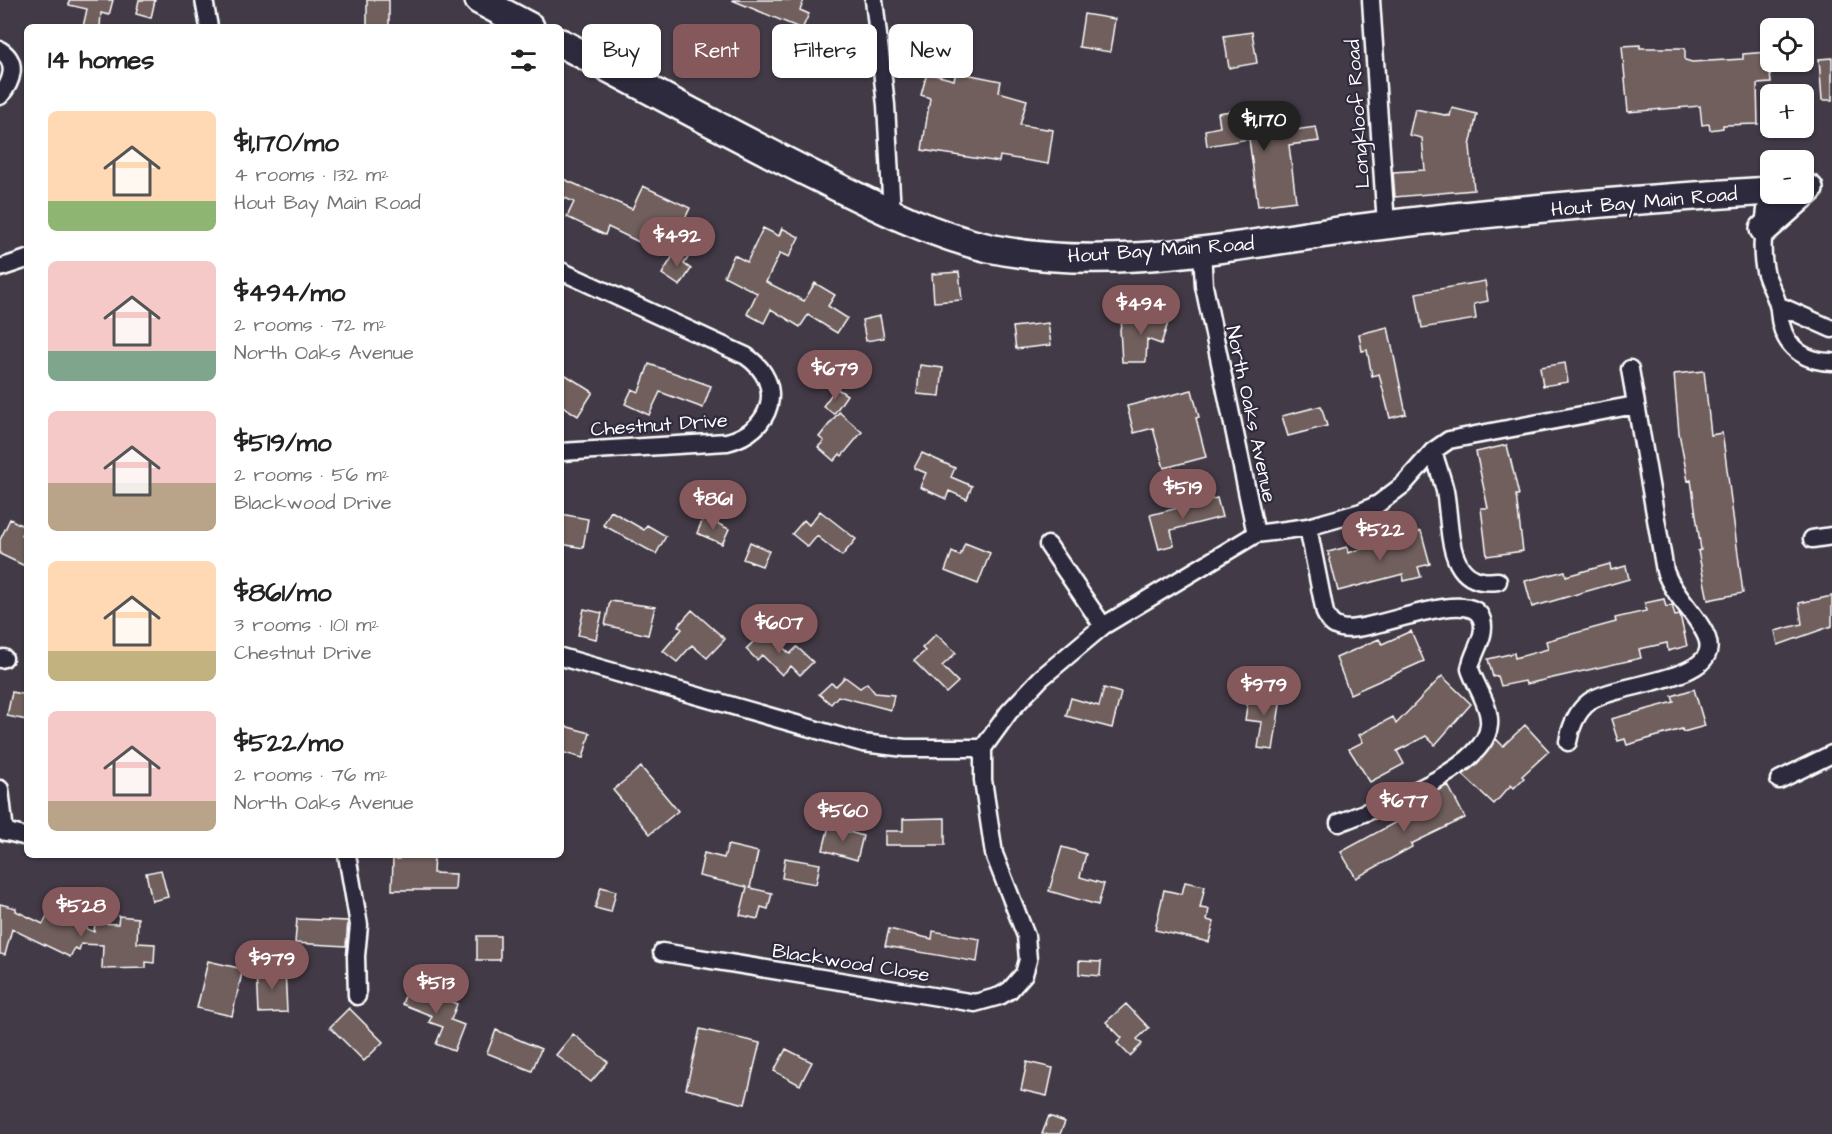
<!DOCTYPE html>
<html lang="en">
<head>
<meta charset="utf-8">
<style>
	body { margin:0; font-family:"Architects Daughter",sans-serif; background:#f6f6f6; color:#222; height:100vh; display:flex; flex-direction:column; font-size:22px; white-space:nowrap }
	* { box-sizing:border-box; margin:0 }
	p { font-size:20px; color:#767676 }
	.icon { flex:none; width:33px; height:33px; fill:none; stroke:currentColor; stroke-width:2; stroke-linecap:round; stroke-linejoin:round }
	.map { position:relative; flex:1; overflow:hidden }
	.drawer { position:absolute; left:24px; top:24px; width:540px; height:834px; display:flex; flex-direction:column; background:#fff; border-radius:9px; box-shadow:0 2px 4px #0004 }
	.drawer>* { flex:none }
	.guide { position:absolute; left:582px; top:24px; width:570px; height:54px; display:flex; gap:12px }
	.fabs { position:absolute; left:1760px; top:18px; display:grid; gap:12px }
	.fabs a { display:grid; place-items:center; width:54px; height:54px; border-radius:9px; background:#fff; box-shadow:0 2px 4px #0004; font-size:30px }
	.price { position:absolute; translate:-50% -51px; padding:0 14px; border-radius:21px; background:#85585c; color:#fff; font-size:20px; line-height:39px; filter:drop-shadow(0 2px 3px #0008) }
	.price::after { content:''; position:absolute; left:50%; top:36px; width:18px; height:14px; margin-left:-9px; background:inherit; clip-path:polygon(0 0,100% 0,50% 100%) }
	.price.selected { background:#222; color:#fff }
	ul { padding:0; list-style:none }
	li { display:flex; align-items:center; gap:18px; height:150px; padding:0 24px }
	li span { display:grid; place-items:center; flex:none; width:168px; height:120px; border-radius:9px; color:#555 }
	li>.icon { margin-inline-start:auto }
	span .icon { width:72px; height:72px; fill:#fffc; stroke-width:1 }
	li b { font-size:26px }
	h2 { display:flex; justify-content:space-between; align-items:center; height:72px; padding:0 24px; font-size:26px }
	.tag { padding:0 21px; border-radius:9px; background:#fff; box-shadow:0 2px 4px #0004; font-size:21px; line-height:54px }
	.tag.selected { background:#85585c; color:#fff }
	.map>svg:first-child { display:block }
	.building { fill:#6f5e5c; stroke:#fff; stroke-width:1.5 }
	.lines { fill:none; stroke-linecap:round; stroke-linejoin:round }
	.street-casing { stroke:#fff; stroke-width:21 }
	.primary-casing { stroke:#fff; stroke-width:32 }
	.street { stroke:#2f2a3d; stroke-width:16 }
	.primary { stroke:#2f2a3d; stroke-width:27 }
	.labels { text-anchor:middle; stroke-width:4.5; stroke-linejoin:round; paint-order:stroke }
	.street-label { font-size:20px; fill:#fff; stroke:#2f2a3d }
</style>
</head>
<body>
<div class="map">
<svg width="1832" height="1134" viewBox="0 0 1832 1134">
	<rect width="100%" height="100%" fill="#423a46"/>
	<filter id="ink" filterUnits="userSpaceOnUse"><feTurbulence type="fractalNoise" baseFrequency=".0167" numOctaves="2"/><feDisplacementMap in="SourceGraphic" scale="12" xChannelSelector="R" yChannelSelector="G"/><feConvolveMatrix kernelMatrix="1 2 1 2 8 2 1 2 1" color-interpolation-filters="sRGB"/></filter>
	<g filter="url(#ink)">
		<!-- building -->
		<path class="building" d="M69 0H113L109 15 101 13 100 27H83L87 9 69 5Z
			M139 0H155L151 18 136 14Z
			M367 0H389V27H367Z
			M732 0H804L800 10 809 14 802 29Z
			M1084 14 1115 19 1110 52 1079 47Z
			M1252 32 1257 63 1229 68 1224 36Z
			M1640 45V48H1685V60L1692 62 1743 59V54L1768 52 1771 83 1757 84 1758 124 1723 125V128L1710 130 1709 124 1702 125 1700 106 1628 112 1622 46Z
			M1832 58V100H1822L1819 59Z
			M956 72 1001 81 999 92 1027 100 1020 125 1053 130 1048 164 1000 156 999 162 922 150 930 98 921 95 927 73 954 80Z
			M1251 108 1254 125 1286 120 1287 131 1316 127 1319 141 1289 145 1296 201 1258 206 1249 139 1207 146 1205 130 1220 127 1218 113Z
			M1452 108 1477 114 1470 146 1474 190 1395 197 1393 172 1425 170 1422 138 1409 135 1415 109 1450 116Z
			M561 178 632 209 643 186 690 208 675 239 650 226 641 243 608 227 605 235 567 217 574 202 561 196Z
			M763 228 779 236 782 228 799 237 789 257 780 253 766 282 804 301 815 283 835 295 828 306 847 318 837 333 808 315 800 327 771 309 764 323 747 314 757 293 724 276 734 255 747 262Z
			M677 249 689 256 684 264 691 269 680 286 662 274Z
			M959 272 962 300 934 302 932 274Z
			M1485 281 1488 301 1474 304 1476 319 1422 328 1416 293Z
			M1153 311 1170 317 1161 344 1147 339 1146 362H1122L1120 329 1125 315 1149 324Z
			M880 316 884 338 866 341 862 320Z
			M1048 323 1051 345 1016 349 1013 327Z
			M1388 327 1406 414 1390 418 1379 374 1372 376 1367 350 1362 351 1359 334Z
			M1565 363 1568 382 1543 386 1540 367Z
			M649 364 711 386 703 408 660 392 649 415 625 404 632 389 639 392Z
			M920 365 943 368 940 396 917 394Z
			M1704 371 1711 435 1722 433 1724 446 1743 593 1708 600 1698 551 1701 550 1691 480 1688 481 1679 433 1674 374Z
			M561 372 593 392 578 416 561 405Z
			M836 388 847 395 834 414 823 406Z
			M1192 390 1199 417 1196 418 1206 457 1164 468 1153 428 1134 433 1127 406Z
			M1321 406 1327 426 1288 436 1282 416Z
			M839 412 862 432 842 456 840 454 834 461 818 447 824 441 819 437Z
			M1507 445 1519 495H1516L1523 551 1487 556 1481 508H1488L1476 452Z
			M922 453 955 468 951 477 972 486 967 499 949 491 946 499 920 487 926 473 914 468Z
			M1217 498 1222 517 1171 530 1174 545 1159 549 1150 515Z
			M611 511 644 530 647 525 666 536 656 554 603 525Z
			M820 511 856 539 842 556 817 536 808 547 792 534 804 520 809 525Z
			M561 514 588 519 583 548 561 544Z
			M704 517 729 529 722 544 697 533Z
			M10 519 25 527 21 535 27 537V567L0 554V540Z
			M1421 531 1430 564 1418 567 1421 577 1404 581 1403 574 1338 591 1328 552 1347 547 1348 553Z
			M750 542 769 551 762 566 743 559Z
			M965 543 990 553 978 584 945 571 952 552 960 556Z
			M1610 564 1611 570 1626 566 1629 579 1532 607 1525 581 1565 571 1566 576Z
			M1832 596V626L1778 645 1775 631 1802 624 1799 603Z
			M1664 599 1666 607 1672 605 1675 616 1680 615 1687 646 1668 651 1667 643 1639 649 1641 658 1526 684 1525 681 1501 686 1498 676 1493 677 1488 659 1514 653 1515 658 1548 649 1546 641 1616 622 1615 618 1646 611 1645 603Z
			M610 601 655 607 648 635 605 625Z
			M584 609 602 613 596 639 578 635Z
			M692 610 725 639 707 658 692 645 677 662 663 651 682 629 678 626Z
			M765 630 790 654 797 647 813 662 800 675 791 666 782 675 762 655 757 660 746 649Z
			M1411 631 1424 661 1350 694 1336 658 1379 639 1382 644Z
			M936 634 956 653 942 666 958 682 946 693 914 661 925 651 922 648Z
			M1442 676 1471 704 1435 745 1426 736 1397 751 1404 764 1370 782 1349 749 1363 742 1359 735 1393 717 1396 724Z
			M845 677 860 688 867 683 875 693 894 695 891 710 838 696 831 704 819 694 831 683 836 686Z
			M1104 688 1121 693 1112 728 1066 716 1071 698 1099 706Z
			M1694 689 1705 726 1683 732 1682 729 1627 745 1625 739 1618 741 1611 719 1674 702 1672 696Z
			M12 692 27 695V720L7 716Z
			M1249 693 1281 698 1273 750 1258 748 1262 722 1245 720Z
			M561 725 590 733 583 758 561 752Z
			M1525 725 1549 751 1522 776 1524 778 1514 788 1511 785 1494 804 1463 775 1477 764 1496 739 1503 746Z
			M641 767 678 811 650 834 613 790Z
			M1448 785 1465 818 1411 844 1412 847 1356 878 1341 852 1431 803 1428 796Z
			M945 818V845H885V831H903V819Z
			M829 826 863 836 857 860 823 850Z
			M728 845 758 852 750 888 772 893 768 909 761 907 758 919 740 915 747 887 699 876 704 853 724 858Z
			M1062 847 1086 854 1080 877 1104 884 1098 905 1049 891Z
			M399 855H434L433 873 456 874 455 890H392L393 859H399Z
			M785 858 820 864 816 884 782 878Z
			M161 870 168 897 152 901 146 873Z
			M1185 882 1205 886 1200 908 1209 909 1207 920 1214 922 1209 942 1155 930 1164 890 1182 894Z
			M601 887 616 891 611 912 595 908Z
			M0 904 16 908V911L43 924 49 912 94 932 95 923 118 924 119 916 138 918 137 943 155 944 154 963 146 962V968L102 969 103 945 81 944 79 950 75 948 70 957 12 929 5 955 0 954Z
			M297 919 348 921 346 946 295 943Z
			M889 929 932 939 933 931 980 939 977 962 885 946Z
			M477 936H500V960H477Z
			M208 961 243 969 232 1016 197 1008Z
			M1079 961 1101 962 1100 976 1079 974Z
			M285 968 287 1012 259 1013 257 970Z
			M409 985 457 1004 451 1020 464 1025 454 1051 436 1044 443 1027 429 1022 432 1016 402 1004Z
			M1126 1004 1149 1028 1137 1039 1142 1044 1130 1056 1117 1043 1122 1038 1106 1022Z
			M349 1008 383 1042 364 1061 330 1027Z
			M700 1029 760 1043 745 1104 686 1089Z
			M496 1030 541 1049 532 1071 487 1053Z
			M573 1034 608 1062 591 1082 556 1055Z
			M786 1049 812 1062 800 1085 774 1071Z
			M1027 1062 1053 1068 1047 1096 1021 1090Z
			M1049 1116 1065 1122 1060 1134H1042Z"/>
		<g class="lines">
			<!-- street casing -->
			<g class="street-casing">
				<path id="street" d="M204 0 209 27
					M874 0 886 105 892 213
					M1371 0 1386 225
					M0 50C19 62 12 82 0 96
					M1768 191C1766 217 1759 245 1765 271 1768 283 1775 293 1778 305 1780 311 1779 318 1781 324 1787 350 1808 362 1832 362
					M1202 250 1204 286 1256 534
					M0 268 27 259
					M561 271 746 356C787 384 772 431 727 442L561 452
					M1778 305 1832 329
					M1433 451C1437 465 1442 478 1445 491 1452 528 1444 588 1498 581
					M1308 527 1325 613C1329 621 1332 626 1341 628 1368 636 1472 583 1482 620 1487 636 1472 653 1470 669 1475 685 1491 707 1489 725 1486 770 1375 808 1339 823
					M1812 539 1832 536
					M1048 545 1103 626
					M561 657 863 743 905 748H983
					M0 659 4 658
					M1568 742C1570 728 1577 711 1589 702 1615 682 1723 682 1707 638 1699 616 1674 597 1665 571L1630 369
					M1779 780 1832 754
					M0 789 5 832
					M0 830 27 837
					M347 855 359 925 356 956 357 996
					M662 952 975 1003 1000 996 1010 990 1024 974 1028 960 1026 936 994 854 983 780V748L1009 712 1041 678 1103 626 1256 534 1308 527 1361 512 1378 504 1403 485 1433 451 1449 440 1635 405"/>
			</g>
			<!-- primary casing -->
			<g class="primary-casing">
				<path id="primary" d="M479 0 530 27
					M561 43C647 88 732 135 819 178 874 205 929 234 989 248 1117 276 1257 240 1385 225 1513 209 1642 199 1770 191
					M1764 229 1809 189"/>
			</g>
			<!-- street -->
			<use href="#street" class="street"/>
			<!-- primary -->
			<use href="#primary" class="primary"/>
		</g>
	</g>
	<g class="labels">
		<!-- street labels -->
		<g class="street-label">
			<text transform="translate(1357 114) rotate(-94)" y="7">Longkloof Road</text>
			<text transform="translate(1644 201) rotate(-5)" y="7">Hout Bay Main Road</text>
			<text transform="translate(1161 249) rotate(-4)" y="7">Hout Bay Main Road</text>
			<text transform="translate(1252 414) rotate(78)" y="7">North Oaks Avenue</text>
			<text transform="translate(659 424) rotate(-4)" y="7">Chestnut Drive</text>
			<text transform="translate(851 962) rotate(9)" y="7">Blackwood Close</text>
		</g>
	</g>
</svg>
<div class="fabs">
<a><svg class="icon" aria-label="locate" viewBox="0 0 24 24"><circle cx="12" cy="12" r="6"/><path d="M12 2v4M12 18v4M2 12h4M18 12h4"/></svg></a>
<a>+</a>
<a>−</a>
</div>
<b class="price selected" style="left:1264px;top:152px">$1,170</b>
<b class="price" style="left:677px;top:268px">$492</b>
<b class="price" style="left:1141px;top:336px">$494</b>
<b class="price" style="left:835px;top:401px">$679</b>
<b class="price" style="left:1183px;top:520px">$519</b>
<b class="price" style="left:713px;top:531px">$861</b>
<b class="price" style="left:1380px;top:562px">$522</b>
<b class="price" style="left:779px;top:655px">$607</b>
<b class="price" style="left:1264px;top:717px">$979</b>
<b class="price" style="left:1404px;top:833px">$677</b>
<b class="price" style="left:843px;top:843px">$560</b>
<b class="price" style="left:81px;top:938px">$528</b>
<b class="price" style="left:272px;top:991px">$979</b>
<b class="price" style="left:436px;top:1015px">$513</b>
<div class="guide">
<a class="tag">Buy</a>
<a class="tag selected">Rent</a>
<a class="tag">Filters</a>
<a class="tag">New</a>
</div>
<section class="drawer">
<h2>14 homes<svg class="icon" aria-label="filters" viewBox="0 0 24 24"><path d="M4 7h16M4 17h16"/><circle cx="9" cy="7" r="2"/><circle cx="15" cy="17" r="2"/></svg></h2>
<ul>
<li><span style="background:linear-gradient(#ffd9b3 75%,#8fb573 0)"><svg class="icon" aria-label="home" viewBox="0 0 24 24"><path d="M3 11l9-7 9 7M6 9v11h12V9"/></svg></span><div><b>$1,170/mo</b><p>4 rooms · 132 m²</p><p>Hout Bay Main Road</p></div></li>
<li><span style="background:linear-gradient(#f6c9c9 75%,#7fa58c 0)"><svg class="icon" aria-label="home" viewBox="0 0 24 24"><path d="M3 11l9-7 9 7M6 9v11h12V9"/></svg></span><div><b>$494/mo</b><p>2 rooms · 72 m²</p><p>North Oaks Avenue</p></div></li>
<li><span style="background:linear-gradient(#f6c9c9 60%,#b9a48a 0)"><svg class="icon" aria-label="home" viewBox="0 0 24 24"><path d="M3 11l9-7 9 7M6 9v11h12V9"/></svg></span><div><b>$519/mo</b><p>2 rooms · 56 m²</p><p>Blackwood Drive</p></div></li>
<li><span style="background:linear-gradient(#ffd9b3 75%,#c2b280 0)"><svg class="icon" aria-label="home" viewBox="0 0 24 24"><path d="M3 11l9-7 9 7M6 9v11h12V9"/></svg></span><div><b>$861/mo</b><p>3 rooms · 101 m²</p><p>Chestnut Drive</p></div></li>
<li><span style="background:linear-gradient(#f6c9c9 75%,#b9a48a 0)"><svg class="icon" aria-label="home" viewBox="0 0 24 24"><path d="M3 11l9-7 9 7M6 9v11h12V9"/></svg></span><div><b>$522/mo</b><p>2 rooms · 76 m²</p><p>North Oaks Avenue</p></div></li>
</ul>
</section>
</div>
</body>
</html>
